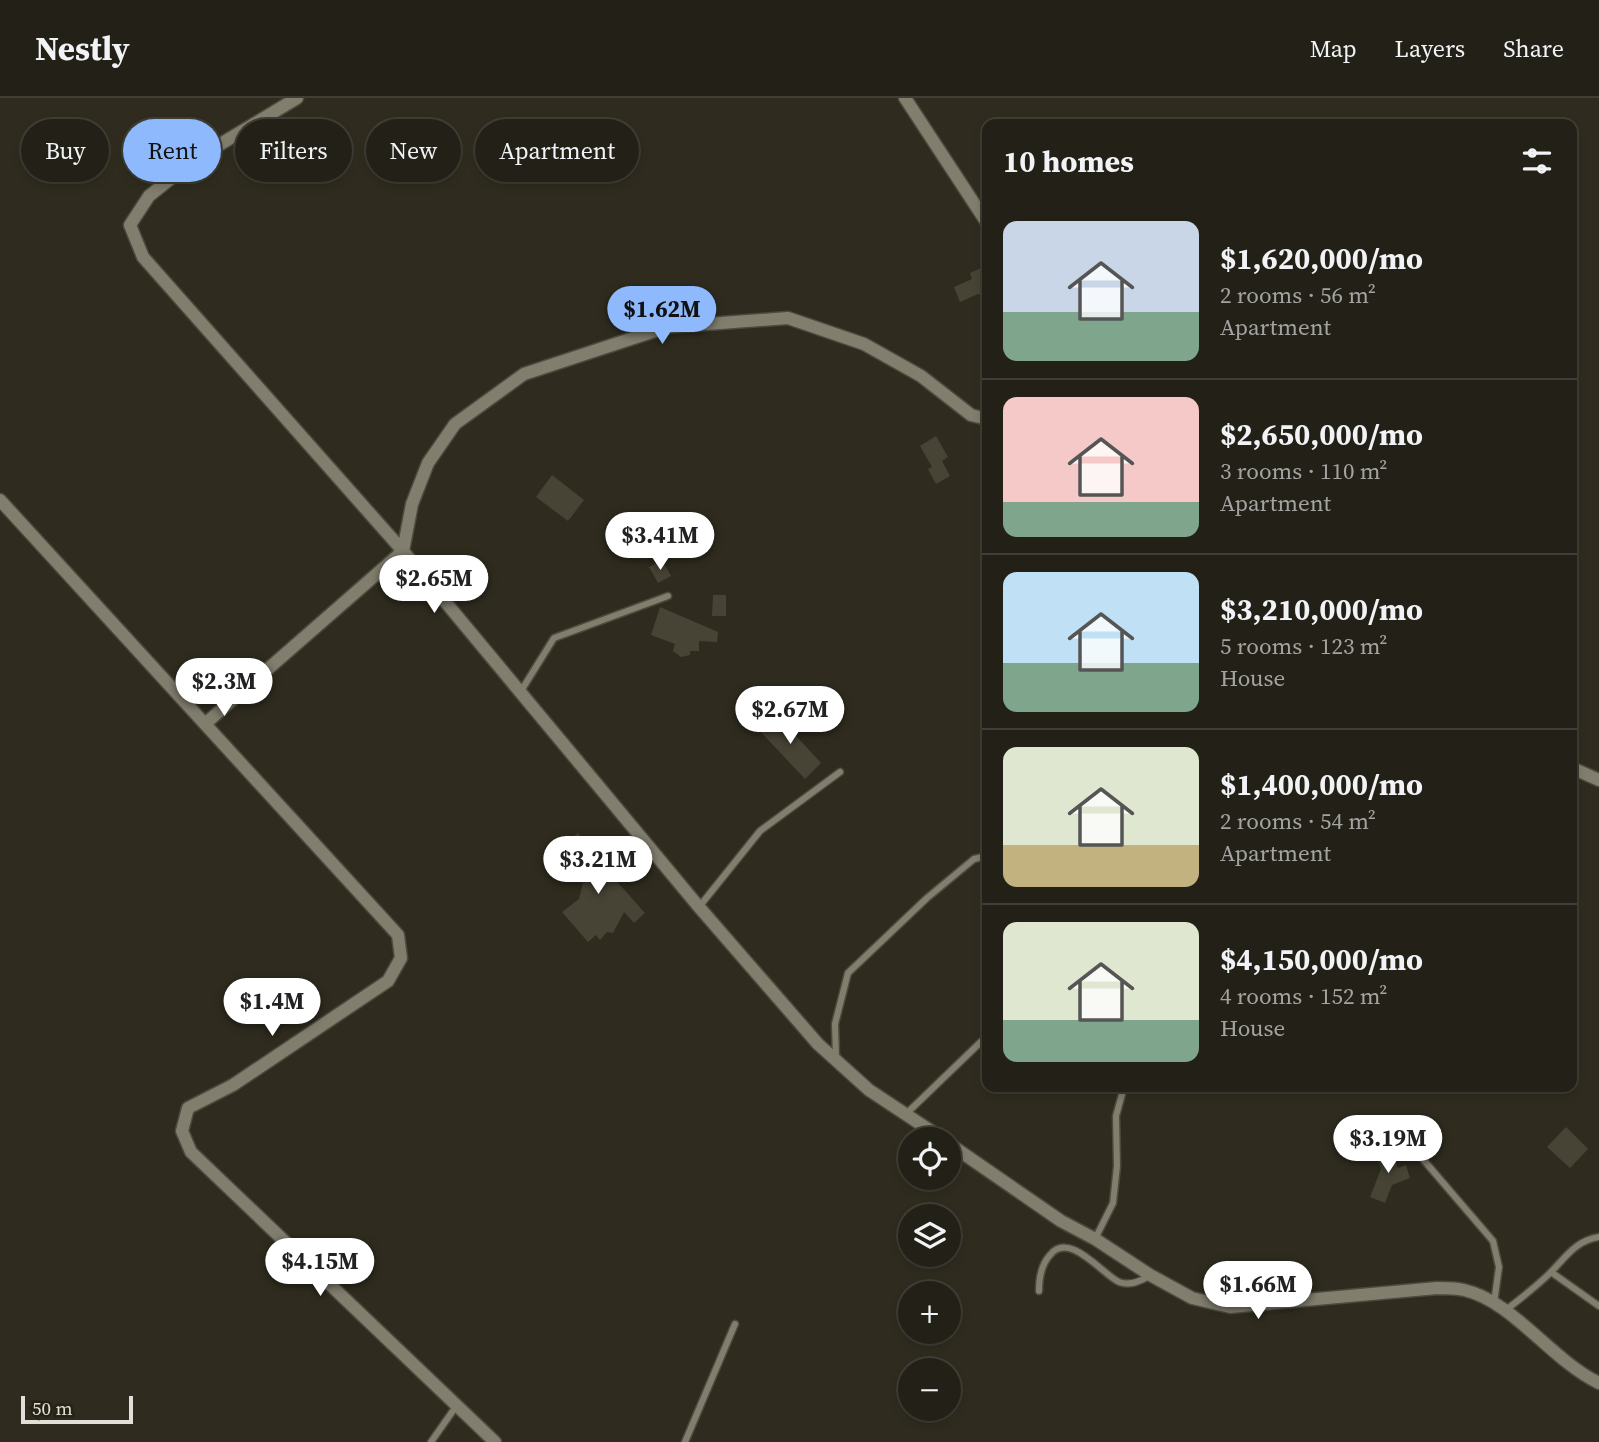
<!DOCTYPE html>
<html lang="en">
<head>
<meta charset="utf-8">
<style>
	body { margin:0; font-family:"Source Serif 4",serif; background:#2b2920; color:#f1f3f6; height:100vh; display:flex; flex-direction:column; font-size:26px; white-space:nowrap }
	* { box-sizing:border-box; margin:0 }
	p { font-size:23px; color:#a3a3a1 }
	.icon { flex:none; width:38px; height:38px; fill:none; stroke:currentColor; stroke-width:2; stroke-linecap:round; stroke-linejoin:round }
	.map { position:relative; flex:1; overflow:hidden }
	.drawer { position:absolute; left:982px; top:21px; width:595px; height:973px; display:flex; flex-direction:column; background:#232117; border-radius:14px; box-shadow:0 4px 10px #0003,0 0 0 2px #403e36 }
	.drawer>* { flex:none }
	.banner { position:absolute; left:21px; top:21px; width:665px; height:63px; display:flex; gap:14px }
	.tools { position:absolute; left:898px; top:1029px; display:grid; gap:14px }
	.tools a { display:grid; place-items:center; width:63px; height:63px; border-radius:50%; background:#232117; box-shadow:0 4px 10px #0003,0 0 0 2px #403e36; font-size:35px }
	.scale { position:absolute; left:21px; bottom:18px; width:112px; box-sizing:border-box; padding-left:7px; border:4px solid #e1dfd7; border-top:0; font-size:19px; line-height:24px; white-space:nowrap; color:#e1dfd7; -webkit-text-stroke:5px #252216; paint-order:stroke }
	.price { position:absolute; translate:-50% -60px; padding:0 16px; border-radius:24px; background:#fff; color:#222; font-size:23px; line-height:46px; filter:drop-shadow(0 2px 4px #0008) }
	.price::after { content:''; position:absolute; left:50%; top:42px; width:21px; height:16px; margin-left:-10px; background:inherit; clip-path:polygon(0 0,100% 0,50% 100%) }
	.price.selected { background:#8eb9fc; color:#111 }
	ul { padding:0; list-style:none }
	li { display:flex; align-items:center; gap:21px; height:175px; padding:0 21px }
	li+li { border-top:2px solid #403e36 }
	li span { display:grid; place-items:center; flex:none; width:196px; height:140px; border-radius:14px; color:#555 }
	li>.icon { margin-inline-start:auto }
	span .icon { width:84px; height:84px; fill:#fffc; stroke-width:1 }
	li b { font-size:30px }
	h2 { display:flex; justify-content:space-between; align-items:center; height:84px; padding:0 21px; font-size:30px }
	.chip { padding:0 24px; border-radius:32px; background:#232117; box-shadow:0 4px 10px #0003,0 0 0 2px #403e36; font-size:24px; line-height:63px }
	.chip.selected { background:#8eb9fc; color:#111 }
	header { display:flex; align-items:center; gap:42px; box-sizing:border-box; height:98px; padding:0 35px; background:#232117; border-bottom:2px solid #403e36 }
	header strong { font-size:33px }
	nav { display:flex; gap:38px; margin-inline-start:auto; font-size:24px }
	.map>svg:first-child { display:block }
	.building { fill:#474436 }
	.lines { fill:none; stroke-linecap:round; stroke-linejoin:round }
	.lane-casing { stroke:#4c493e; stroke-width:9 }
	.street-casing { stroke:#4c493e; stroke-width:15 }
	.lane { stroke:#817e6e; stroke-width:6 }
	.street { stroke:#817e6e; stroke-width:12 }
</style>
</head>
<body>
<header>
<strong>Nestly</strong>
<nav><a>Map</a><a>Layers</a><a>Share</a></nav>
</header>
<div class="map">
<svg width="1599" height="1344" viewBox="0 0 1599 1344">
	<rect width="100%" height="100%" fill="#2f2c1f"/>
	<!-- building -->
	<path class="building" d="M981 170 987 185V200L978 196 960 204 954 189 972 181 970 175Z
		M936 338 948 359 942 363 950 378 936 386 928 371 932 369 920 348Z
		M552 377 584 402 568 423 536 399Z
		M662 462 671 478 658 485 649 469Z
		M713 497H726V518H712Z
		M660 509 718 534 717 544 699 543V553H690V557L681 559 673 553 675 546 651 537Z
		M776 616 821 665 805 681 759 632Z
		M578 735 589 752 645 815 634 825 624 814 613 835 607 834 600 842 596 837 588 844 562 814 579 801 583 785 576 774 583 769 563 747Z
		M1566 1029 1588 1051 1570 1070 1547 1049Z
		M1390 1048 1398 1070 1406 1067 1410 1080 1392 1087 1385 1105 1370 1099 1381 1071 1375 1054Z"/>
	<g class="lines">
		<!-- lane casing -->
		<g class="lane-casing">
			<path id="lane" d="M521 593 554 540 668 498
				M699 809 760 733 840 674
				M836 961 835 926 848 875 927 800 974 761 987 758
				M906 1016 987 938
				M1415 1052 1493 1143 1499 1169 1494 1205
				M1095 1141 1113 1105 1117 1068 1116 1018 1124 989
				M1551 1174 1599 1208
				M1039 1193C1039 1180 1041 1167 1050 1157 1069 1132 1103 1177 1119 1184 1130 1188 1142 1183 1150 1177
				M1506 1212C1521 1200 1537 1188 1550 1175 1566 1159 1575 1143 1599 1139
				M431 1344 457 1307
				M685 1344 735 1226"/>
		</g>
		<!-- street casing -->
		<g class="street-casing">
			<path id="street" d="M297 0 194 62 149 98 130 127 143 159 403 453 699 809 818 946 869 992 943 1041
				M905 0 987 125
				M0 402 398 837 401 860 388 883 233 987 188 1010 182 1033 191 1054 495 1344
				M206 625 403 453 412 406 428 365 455 326 524 276 667 229 788 220 864 246 921 278 971 317 987 321
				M1572 670 1599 682
				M948 1045 1061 1123 1095 1141 1150 1177 1192 1200 1230 1209 1437 1190C1446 1190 1456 1190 1464 1192 1513 1203 1551 1262 1599 1285"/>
		</g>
		<!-- lane -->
		<use href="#lane" class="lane"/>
		<!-- street -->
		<use href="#street" class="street"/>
	</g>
</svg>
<div class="tools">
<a><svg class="icon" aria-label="locate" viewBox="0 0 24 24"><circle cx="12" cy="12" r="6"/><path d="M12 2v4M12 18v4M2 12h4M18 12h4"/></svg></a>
<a><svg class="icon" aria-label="layers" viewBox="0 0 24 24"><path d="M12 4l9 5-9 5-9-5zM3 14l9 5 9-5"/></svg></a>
<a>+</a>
<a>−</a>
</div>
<div class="scale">50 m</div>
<b class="price selected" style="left:662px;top:248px">$1.62M</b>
<b class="price" style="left:660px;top:474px">$3.41M</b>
<b class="price" style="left:434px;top:517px">$2.65M</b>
<b class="price" style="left:224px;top:620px">$2.3M</b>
<b class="price" style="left:790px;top:648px">$2.67M</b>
<b class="price" style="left:598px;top:798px">$3.21M</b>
<b class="price" style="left:272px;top:940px">$1.4M</b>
<b class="price" style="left:1388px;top:1077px">$3.19M</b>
<b class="price" style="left:320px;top:1200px">$4.15M</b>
<b class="price" style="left:1258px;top:1223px">$1.66M</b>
<div class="banner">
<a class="chip">Buy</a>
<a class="chip selected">Rent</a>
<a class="chip">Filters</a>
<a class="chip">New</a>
<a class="chip">Apartment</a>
</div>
<section class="drawer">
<h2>10 homes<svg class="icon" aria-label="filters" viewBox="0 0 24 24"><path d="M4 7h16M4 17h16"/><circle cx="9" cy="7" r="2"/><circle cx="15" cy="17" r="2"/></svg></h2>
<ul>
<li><span style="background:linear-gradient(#c9d6e8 65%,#7fa58c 0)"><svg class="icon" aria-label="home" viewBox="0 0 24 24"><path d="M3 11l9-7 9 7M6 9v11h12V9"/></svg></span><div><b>$1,620,000/mo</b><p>2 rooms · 56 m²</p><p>Apartment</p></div></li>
<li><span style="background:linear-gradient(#f6c9c9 75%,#7fa58c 0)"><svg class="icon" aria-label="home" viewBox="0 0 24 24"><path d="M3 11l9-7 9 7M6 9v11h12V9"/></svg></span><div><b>$2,650,000/mo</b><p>3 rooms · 110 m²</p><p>Apartment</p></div></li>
<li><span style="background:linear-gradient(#bfe0f5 65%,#7fa58c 0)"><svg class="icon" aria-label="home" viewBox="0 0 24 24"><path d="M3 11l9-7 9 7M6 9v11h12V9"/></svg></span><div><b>$3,210,000/mo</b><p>5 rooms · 123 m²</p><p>House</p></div></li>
<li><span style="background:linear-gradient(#dfe7d0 70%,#c2b280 0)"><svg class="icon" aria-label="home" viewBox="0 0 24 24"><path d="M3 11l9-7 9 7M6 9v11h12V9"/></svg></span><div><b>$1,400,000/mo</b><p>2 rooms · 54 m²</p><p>Apartment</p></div></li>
<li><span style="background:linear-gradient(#dfe7d0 70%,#7fa58c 0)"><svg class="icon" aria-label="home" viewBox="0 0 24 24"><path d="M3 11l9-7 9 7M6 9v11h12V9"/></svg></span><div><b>$4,150,000/mo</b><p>4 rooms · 152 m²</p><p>House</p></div></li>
</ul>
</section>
</div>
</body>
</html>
